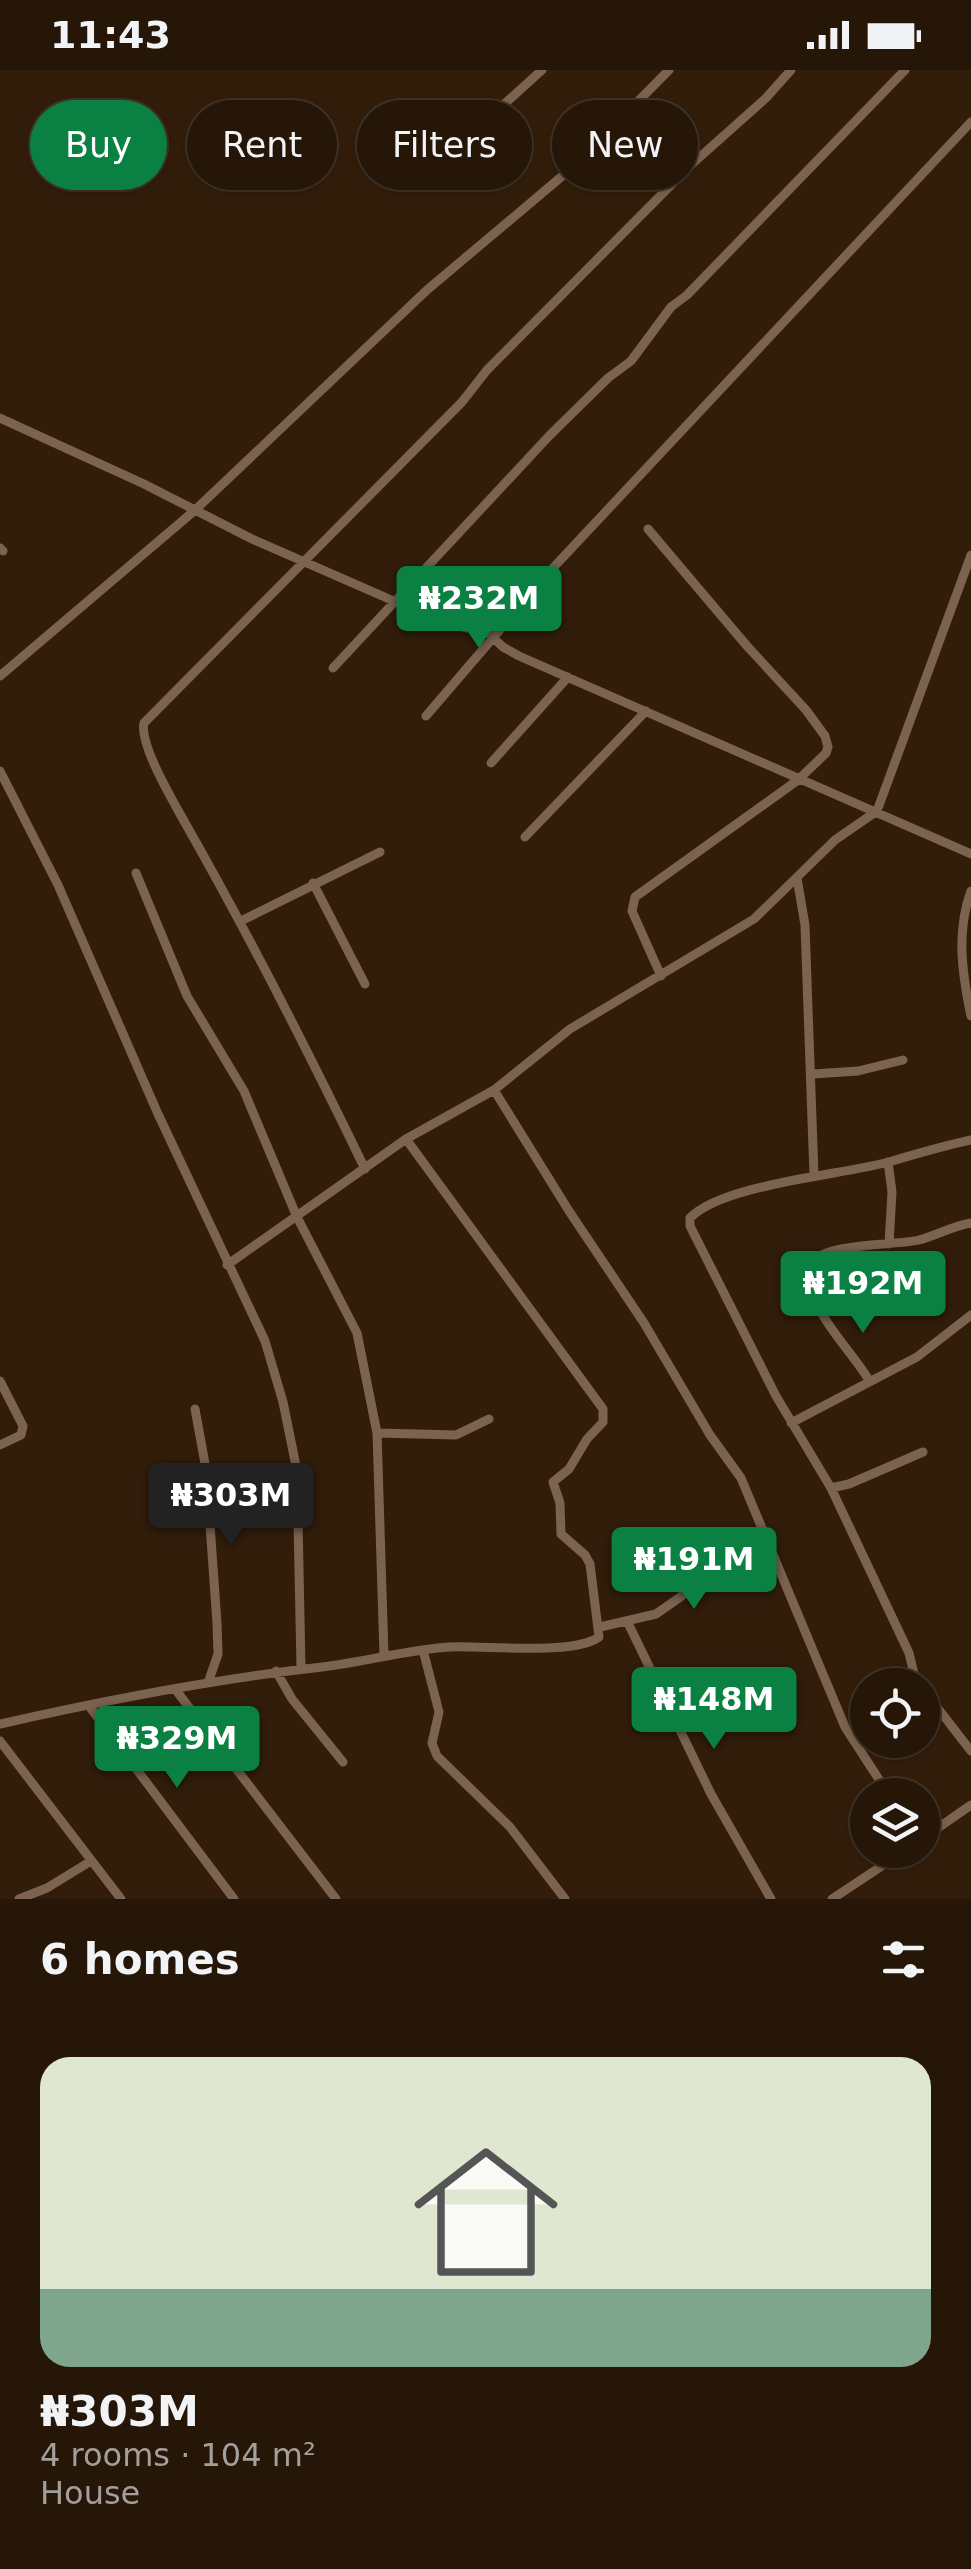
<!DOCTYPE html>
<html lang="en">
<head>
<meta charset="utf-8">
<style>
	body { margin:0; font-family:"DejaVu Sans",sans-serif; background:#2e1f12; color:#f1f3f6; height:100vh; display:flex; flex-direction:column; font-size:38px; white-space:nowrap }
	* { box-sizing:border-box; margin:0 }
	p { font-size:32px; color:#a49f9c }
	.icon { flex:none; width:55px; height:55px; fill:none; stroke:currentColor; stroke-width:2; stroke-linecap:round; stroke-linejoin:round }
	.map { position:relative; height:1829px; overflow:hidden }
	.sheet { display:flex; flex-direction:column; background:#261608; flex:1 }
	.sheet>* { flex:none }
	.top-card { position:absolute; left:30px; top:30px; width:912px; height:90px; display:flex; gap:20px }
	.tools { position:absolute; left:850px; top:1598px; display:grid; gap:20px }
	.tools a { display:grid; place-items:center; width:90px; height:90px; border-radius:50%; background:#261608; box-shadow:0 2px 8px #0004,0 0 0 2px #423529; font-size:50px }
	.price { position:absolute; translate:-50% -85px; padding:0 22px; border-radius:10px; background:#0b8043; color:#fff; font-size:32px; line-height:65px; filter:drop-shadow(0 2px 5px #0008) }
	.price::after { content:''; position:absolute; left:50%; top:60px; width:30px; height:22px; margin-left:-15px; background:inherit; clip-path:polygon(0 0,100% 0,50% 100%) }
	.price.selected { background:#222; color:#fff }
	ul { padding:0; list-style:none }
	li { display:grid; align-content:center; gap:20px; height:530px; padding:0 40px }
	li span { display:grid; place-items:center; height:310px; border-radius:30px; color:#555 }
	li>.icon { margin-inline-start:auto }
	span .icon { width:180px; height:180px; fill:#fffc; stroke-width:1 }
	li b { font-size:42px }
	h2 { display:flex; justify-content:space-between; align-items:center; height:120px; padding:0 40px; font-size:42px }
	.tag { padding:0 35px; border-radius:45px; background:#261608; box-shadow:0 2px 8px #0004,0 0 0 2px #423529; font-size:35px; line-height:90px }
	.tag.selected { background:#0b8043; color:#fff }
	.status { display:flex; justify-content:space-between; align-items:center; height:70px; padding:0 50px; background:#261608; direction:ltr }
	.status svg { height:28px; fill:currentColor }
	.map>svg:first-child { display:block }
	.lines { fill:none; stroke-linecap:round; stroke-linejoin:round }
	.street { stroke:#7c634f; stroke-width:9 }
</style>
</head>
<body>
<div class="status"><b>11:43</b><svg viewBox="0 0 49 12"><path d="M0 12V9h3v3zM5 12V6h3v6zM10 12V3h3v9zM15 12V0h3v12zM26 1h20v11H26zM47 4h2v5h-2z"/></svg></div>
<div class="map">
<svg width="971" height="1829" viewBox="0 0 971 1829">
	<rect width="100%" height="100%" fill="#321d0a"/>
	<g class="lines">
		<!-- street -->
		<path class="street" d="M449 84 542 0
			M0 348 144 414 252 469 444 553 487 562 503 577 519 586 971 784
			M648 459 747 576 806 640 825 666 828 677 826 683 798 710 635 827 632 841 661 906
			M0 478 3 481
			M333 598 549 366 608 308 631 291 671 237 687 225 905 0
			M0 606 194 441 427 220 573 97 669 0
			M426 646 552 499 971 52
			M491 693 568 607
			M0 701 58 815 158 1044 265 1271 283 1332 297 1401 301 1598
			M525 767 646 641
			M136 803 187 926 244 1021 297 1147 357 1263 377 1363 384 1585
			M797 808 805 855 814 1105
			M313 813 365 914
			M971 821C956 862 962 903 971 946
			M241 851 380 782
			M813 1004 858 1001 903 990
			M494 1020 569 1141 644 1253 710 1365 741 1408 845 1657 889 1725
			M888 1092 892 1122 889 1174
			M365 1099C308 981 249 865 184 751 173 731 139 674 144 653L462 332 487 300 692 94 766 28 791 0
			M227 1195 406 1069 494 1020 570 959 754 849 835 770 877 741 971 485
			M869 1310C849 1277 811 1244 808 1203 805 1171 897 1176 919 1170 937 1165 953 1156 971 1153
			M0 1311 23 1356 21 1365 0 1375
			M195 1339 206 1399 217 1553 218 1584 208 1613
			M791 1353 917 1287 971 1245
			M377 1363 456 1365 489 1349
			M831 1418 849 1414 923 1382
			M627 1551 711 1724 771 1829
			M600 1557 656 1544 733 1490 768 1472
			M423 1580 439 1642 432 1673 437 1686 510 1757 565 1829
			M276 1601 292 1629 343 1692
			M920 1615 915 1608 909 1583 831 1418 776 1326 690 1156V1148C723 1114 841 1105 889 1092 916 1084 943 1076 971 1070
			M922 1618 971 1681
			M175 1619 336 1829
			M89 1636 234 1829
			M0 1654C106 1630 214 1609 322 1597 365 1592 406 1580 449 1577 483 1575 573 1586 599 1567L590 1494 585 1485 561 1464 560 1433 553 1412 569 1399 587 1369 603 1352V1339L406 1069
			M0 1671 121 1829
			M922 1769 971 1735
			M19 1829 47 1818 91 1791
			M832 1829 906 1780"/>
	</g>
</svg>
<div class="tools">
<a><svg class="icon" aria-label="locate" viewBox="0 0 24 24"><circle cx="12" cy="12" r="6"/><path d="M12 2v4M12 18v4M2 12h4M18 12h4"/></svg></a>
<a><svg class="icon" aria-label="layers" viewBox="0 0 24 24"><path d="M12 4l9 5-9 5-9-5zM3 14l9 5 9-5"/></svg></a>
</div>
<b class="price" style="left:479px;top:581px">₦232M</b>
<b class="price" style="left:863px;top:1266px">₦192M</b>
<b class="price selected" style="left:231px;top:1478px">₦303M</b>
<b class="price" style="left:694px;top:1542px">₦191M</b>
<b class="price" style="left:714px;top:1682px">₦148M</b>
<b class="price" style="left:177px;top:1721px">₦329M</b>
<div class="top-card">
<a class="tag selected">Buy</a>
<a class="tag">Rent</a>
<a class="tag">Filters</a>
<a class="tag">New</a>
</div>
</div>
<section class="sheet">
<h2>6 homes<svg class="icon" aria-label="filters" viewBox="0 0 24 24"><path d="M4 7h16M4 17h16"/><circle cx="9" cy="7" r="2"/><circle cx="15" cy="17" r="2"/></svg></h2>
<ul>
<li><span style="background:linear-gradient(#dfe7d0 75%,#7fa58c 0)"><svg class="icon" aria-label="home" viewBox="0 0 24 24"><path d="M3 11l9-7 9 7M6 9v11h12V9"/></svg></span><div><b>₦303M</b><p>4 rooms · 104 m²</p><p>House</p></div></li>
</ul>
</section>
</body>
</html>
